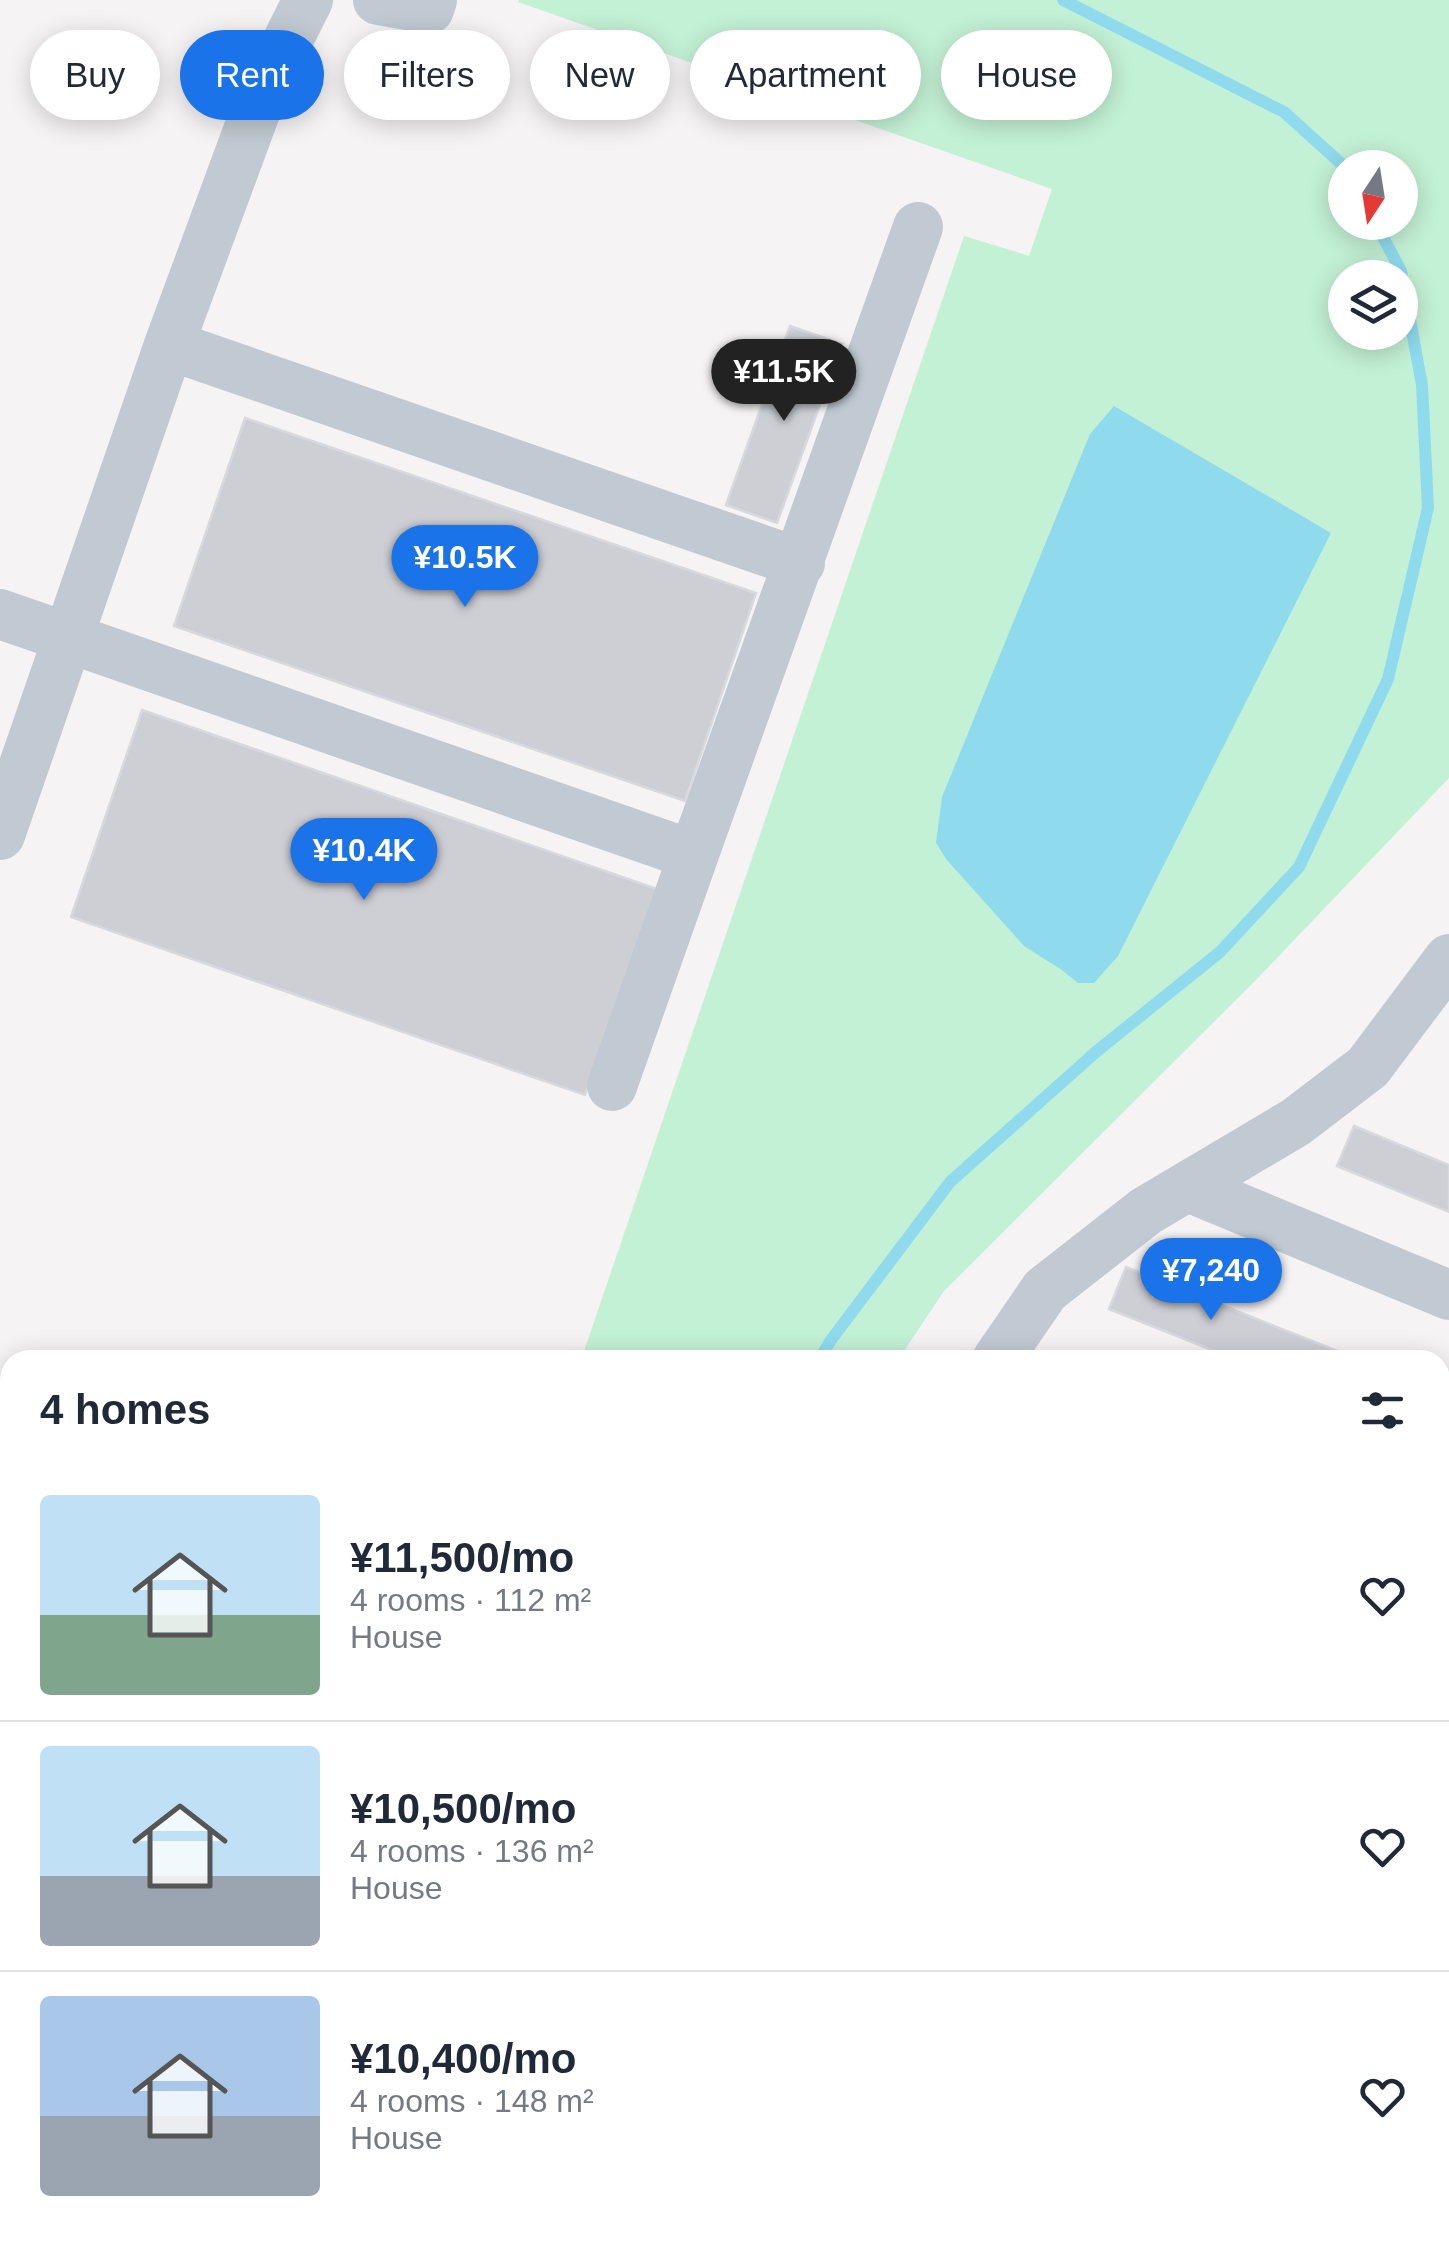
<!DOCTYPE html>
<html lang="en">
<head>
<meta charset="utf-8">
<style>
	body { margin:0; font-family:Helvetica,sans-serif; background:#f2f2f3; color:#1f2937; height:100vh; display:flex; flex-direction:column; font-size:38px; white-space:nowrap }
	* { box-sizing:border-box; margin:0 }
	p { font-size:32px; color:#747a83 }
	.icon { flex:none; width:55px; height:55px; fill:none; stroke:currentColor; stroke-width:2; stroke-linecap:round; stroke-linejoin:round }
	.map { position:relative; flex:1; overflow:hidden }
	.drawer { position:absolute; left:0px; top:1350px; width:1450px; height:892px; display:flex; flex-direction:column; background:#fff; border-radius:30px 30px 0 0; box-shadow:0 5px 25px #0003 }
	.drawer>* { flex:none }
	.guide { position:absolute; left:30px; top:30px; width:1390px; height:90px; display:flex; gap:20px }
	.needle { width:65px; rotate:192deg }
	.controls { position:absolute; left:1328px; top:150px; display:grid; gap:20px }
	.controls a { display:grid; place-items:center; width:90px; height:90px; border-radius:50%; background:#fff; box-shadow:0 5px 25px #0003; font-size:50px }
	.price { position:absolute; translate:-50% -85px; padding:0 22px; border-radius:35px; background:#1a73e8; color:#fff; font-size:32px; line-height:65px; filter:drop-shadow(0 2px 5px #0008) }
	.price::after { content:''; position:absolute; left:50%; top:60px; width:30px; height:22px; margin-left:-15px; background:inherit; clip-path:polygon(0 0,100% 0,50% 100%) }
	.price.current { background:#222; color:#fff }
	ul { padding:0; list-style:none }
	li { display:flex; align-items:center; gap:30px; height:250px; padding:0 40px }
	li+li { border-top:2px solid #e0e1e3 }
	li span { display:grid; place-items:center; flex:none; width:280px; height:200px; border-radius:10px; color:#555 }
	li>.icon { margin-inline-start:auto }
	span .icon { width:120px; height:120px; fill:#fffc; stroke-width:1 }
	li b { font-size:42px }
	h2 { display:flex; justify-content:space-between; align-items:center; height:120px; padding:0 40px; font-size:42px }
	.tag { padding:0 35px; border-radius:45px; background:#fff; box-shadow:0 5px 25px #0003; font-size:35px; line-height:90px }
	.tag.current { background:#1a73e8; color:#fff }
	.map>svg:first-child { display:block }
	.commercial { fill:#fdf9ef }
	.green { fill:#c3f1d5; fill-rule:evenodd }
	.water { fill:#90daee }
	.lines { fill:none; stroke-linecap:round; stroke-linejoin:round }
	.stream { stroke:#90daee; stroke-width:12 }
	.building { fill:#cdcfd5; stroke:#d7d9de; stroke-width:2.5 }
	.minor { stroke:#c1cad2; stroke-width:50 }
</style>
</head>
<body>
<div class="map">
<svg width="1449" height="2241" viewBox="0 0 1449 2241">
	<rect width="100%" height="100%" fill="#f5f3f3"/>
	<!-- commercial -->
	<path class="commercial" d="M0 1685 10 1689V2100L0 2096Z
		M190 2233H624L621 2241H211Z"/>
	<!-- green -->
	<path class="green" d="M519 0H1449V778L1254 982 944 1291 898 1360H581L964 236 1029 256 1052 189 518 2ZM1345 168H1400V222H1345ZM1345 278H1400V332H1345Z
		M624 2232 691 2233 712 2241H621Z
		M98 2233H190L211 2241H95Z
		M1086 2233 1094 2241H899L879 2233Z"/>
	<!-- water -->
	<path class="water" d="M1114 406 1331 533 1118 956 1094 983H1078L1062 970 1024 946 946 859 936 843 942 797 1090 434Z"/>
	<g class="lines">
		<!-- stream -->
		<path class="stream" d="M1063 0 1284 112 1346 168
			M819 1360 831 1340 950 1182 1097 1051 1220 952 1299 867 1388 679 1428 508 1422 385 1401 271 1375 222
			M998 2232 1010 2241"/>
	</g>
	<!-- building -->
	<path class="building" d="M790 326 842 344 777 523 726 505Z
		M245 418 756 593 685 801 174 626Z
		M142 710 657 889 585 1095 71 917Z
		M1354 1126 1449 1165V1212L1337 1166Z
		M1126 1267 1360 1360H1237L1109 1309Z
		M1440 1392 1449 1396V1444L1440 1441Z
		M1440 1623 1449 1627V1681L1440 1677Z
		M0 1729 10 1734V1825L0 1821Z
		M1440 1867 1449 1871V1925L1440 1921Z
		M0 1982 10 1986V2084L0 2079Z
		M0 2207 10 2211V2232H61L75 2239 74 2241H0Z
		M376 2232H608L604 2241H397Z
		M1287 2232H1431L1441 2236 1439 2241H1284Z"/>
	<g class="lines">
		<!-- minor -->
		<path class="minor" d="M378 0 429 9 432 0
			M169 345 800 563
			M0 614 693 855
			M0 835 169 345 264 88 308 0
			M612 1086C712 799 817 514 918 227
			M1188 1187 1449 1295
			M997 1360 1045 1290 1146 1211 1296 1122 1368 1067 1449 959
			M1440 1549 1449 1553
			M1440 1796 1449 1799
			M0 1891 10 1895
			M1440 2006 1449 2010
			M0 2125 10 2129
			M827 2232 847 2241"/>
	</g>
</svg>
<div class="controls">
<a><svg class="needle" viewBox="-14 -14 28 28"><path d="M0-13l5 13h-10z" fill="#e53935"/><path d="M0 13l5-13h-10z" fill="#747a83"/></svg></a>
<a><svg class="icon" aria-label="layers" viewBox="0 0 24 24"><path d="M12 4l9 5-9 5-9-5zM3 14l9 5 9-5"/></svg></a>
</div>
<b class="price current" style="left:784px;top:424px">¥11.5K</b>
<b class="price" style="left:465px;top:610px">¥10.5K</b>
<b class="price" style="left:364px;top:903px">¥10.4K</b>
<b class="price" style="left:1211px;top:1323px">¥7,240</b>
<div class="guide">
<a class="tag">Buy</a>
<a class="tag current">Rent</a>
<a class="tag">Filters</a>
<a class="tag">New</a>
<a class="tag">Apartment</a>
<a class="tag">House</a>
</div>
<section class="drawer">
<h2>4 homes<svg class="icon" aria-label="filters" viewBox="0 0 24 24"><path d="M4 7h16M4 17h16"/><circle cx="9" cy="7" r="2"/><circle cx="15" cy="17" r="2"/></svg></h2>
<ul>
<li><span style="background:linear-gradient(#bfe0f5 60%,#7fa58c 0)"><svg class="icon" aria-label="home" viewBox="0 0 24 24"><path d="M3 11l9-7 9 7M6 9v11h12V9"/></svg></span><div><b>¥11,500/mo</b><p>4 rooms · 112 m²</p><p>House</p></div><svg class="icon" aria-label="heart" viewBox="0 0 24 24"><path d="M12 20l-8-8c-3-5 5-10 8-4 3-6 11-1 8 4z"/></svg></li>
<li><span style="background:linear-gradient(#bfe0f5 65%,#9aa5b1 0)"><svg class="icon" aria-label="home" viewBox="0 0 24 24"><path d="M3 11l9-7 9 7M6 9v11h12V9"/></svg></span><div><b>¥10,500/mo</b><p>4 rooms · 136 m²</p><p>House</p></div><svg class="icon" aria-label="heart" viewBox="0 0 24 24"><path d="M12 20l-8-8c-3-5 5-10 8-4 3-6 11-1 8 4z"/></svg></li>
<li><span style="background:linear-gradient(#a9c7e8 60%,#9aa5b1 0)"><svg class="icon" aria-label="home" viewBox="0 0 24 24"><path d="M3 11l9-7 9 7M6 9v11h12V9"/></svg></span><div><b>¥10,400/mo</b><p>4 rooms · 148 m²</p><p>House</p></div><svg class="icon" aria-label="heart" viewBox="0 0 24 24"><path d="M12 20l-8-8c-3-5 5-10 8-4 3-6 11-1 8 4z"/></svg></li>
</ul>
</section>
</div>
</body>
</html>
